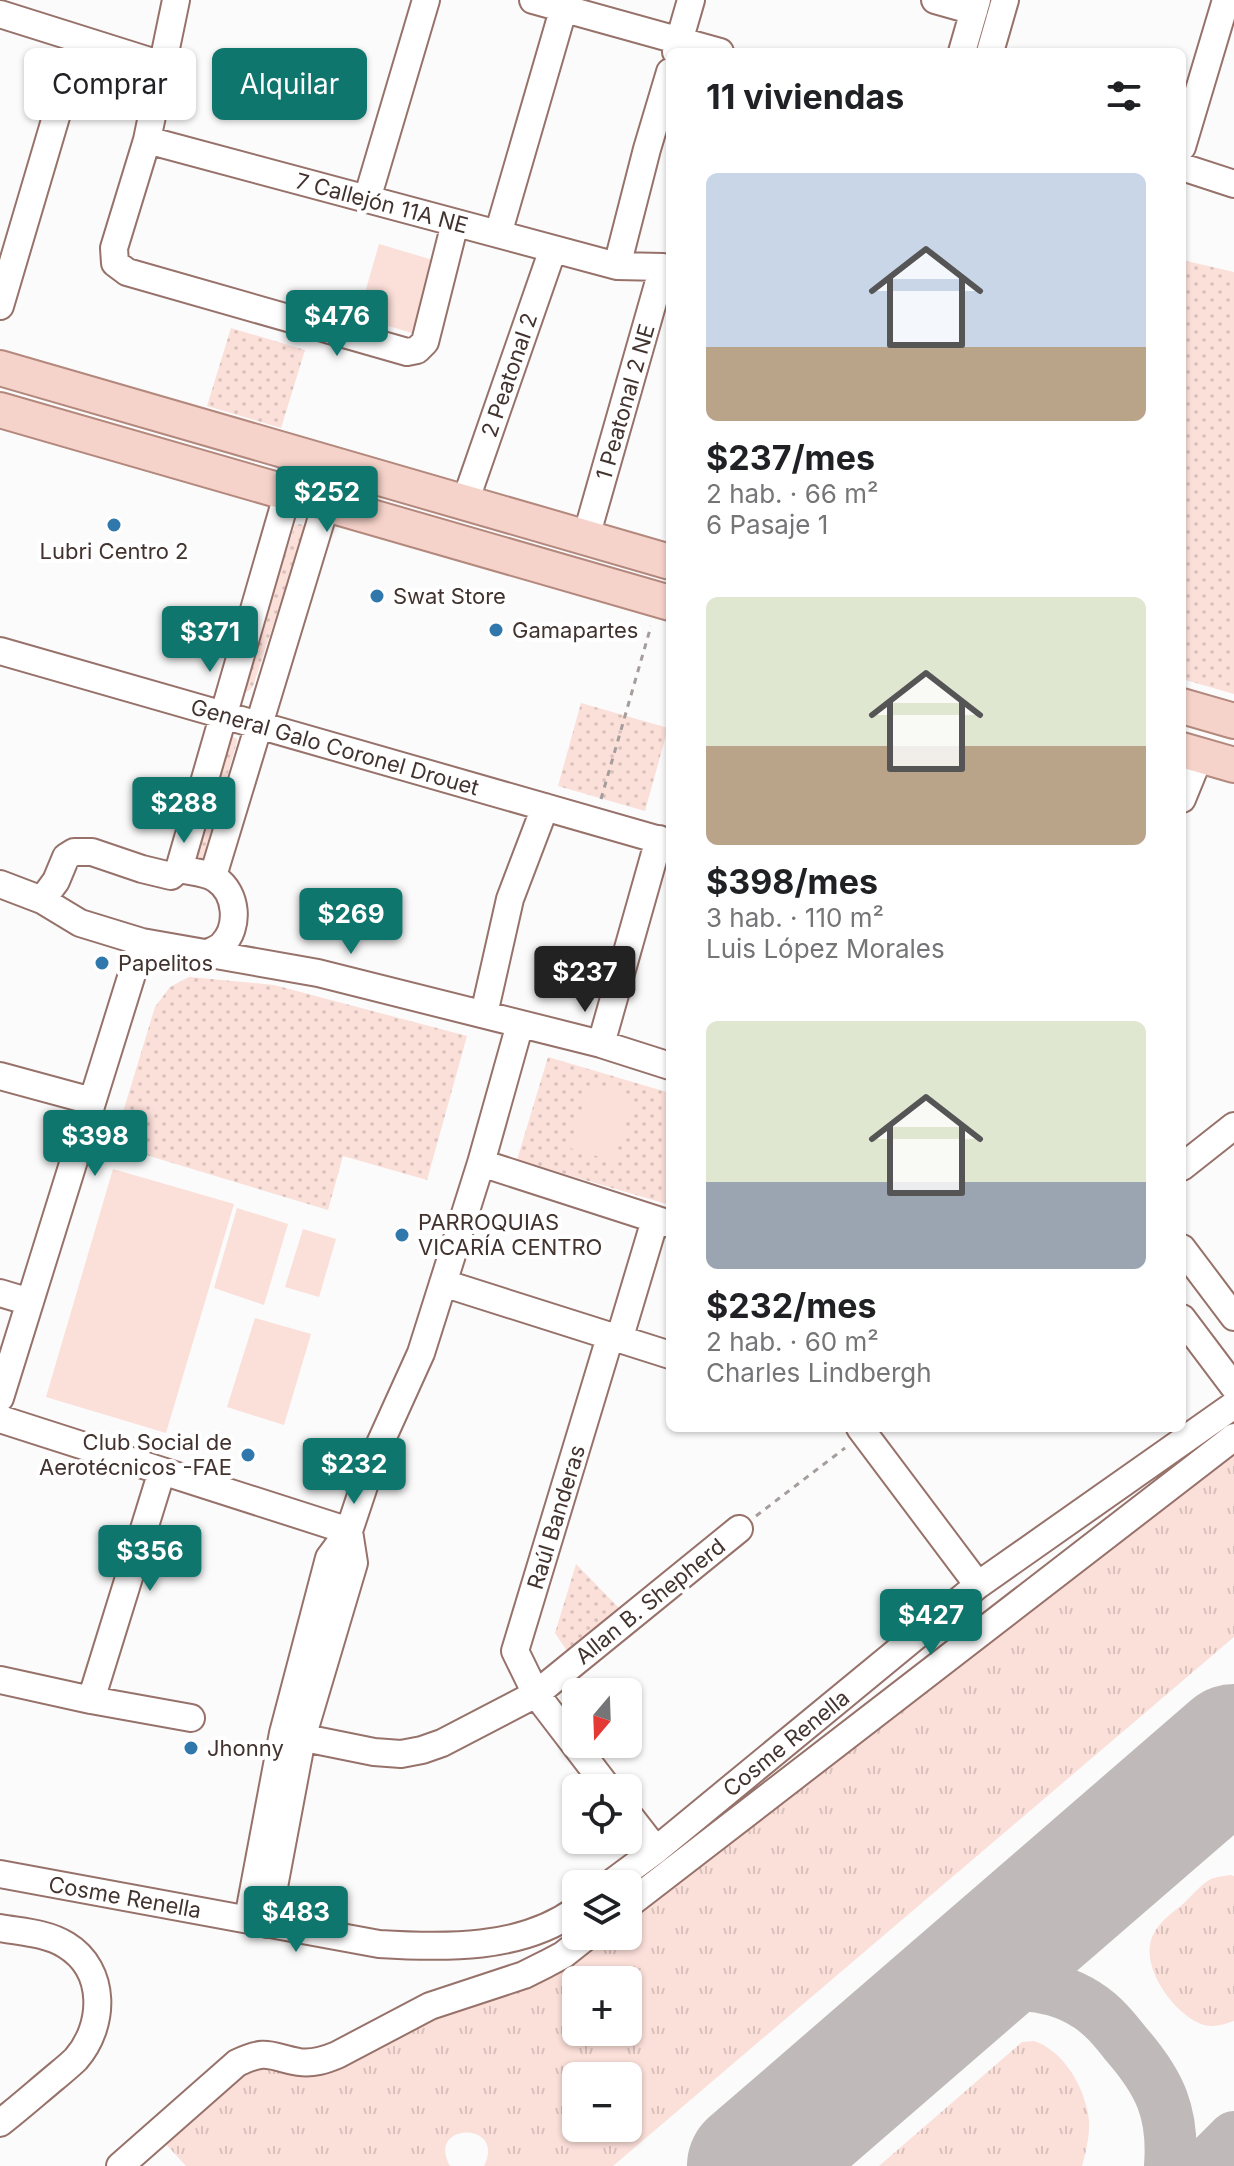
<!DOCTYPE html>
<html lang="es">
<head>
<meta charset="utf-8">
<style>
	body { margin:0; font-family:Inter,sans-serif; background:#f2f2f2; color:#202124; height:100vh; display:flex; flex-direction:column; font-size:30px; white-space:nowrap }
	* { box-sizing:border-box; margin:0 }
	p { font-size:26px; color:#757577 }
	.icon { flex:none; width:44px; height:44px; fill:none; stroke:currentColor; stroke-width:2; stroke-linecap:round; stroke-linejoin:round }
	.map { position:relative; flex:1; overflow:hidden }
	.side { position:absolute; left:666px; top:48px; width:520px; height:1384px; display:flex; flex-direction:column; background:#fff; border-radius:12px; box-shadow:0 2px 6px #0004 }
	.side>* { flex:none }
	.guide { position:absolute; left:24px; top:48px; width:522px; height:72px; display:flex; gap:16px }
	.needle { width:52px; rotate:199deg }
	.buttons { position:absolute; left:562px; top:1678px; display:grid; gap:16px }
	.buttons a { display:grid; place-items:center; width:80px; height:80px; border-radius:12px; background:#fff; box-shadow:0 2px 6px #0004; font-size:40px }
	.price { position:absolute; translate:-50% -68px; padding:0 18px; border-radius:8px; background:#0f766e; color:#fff; font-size:26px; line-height:52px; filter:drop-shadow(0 2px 4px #0008) }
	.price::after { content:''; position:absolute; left:50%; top:48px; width:24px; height:18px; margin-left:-12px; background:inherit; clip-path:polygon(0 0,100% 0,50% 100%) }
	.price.on { background:#222; color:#fff }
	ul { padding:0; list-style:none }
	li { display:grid; align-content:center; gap:16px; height:424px; padding:0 40px }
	li span { display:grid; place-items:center; height:248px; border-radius:12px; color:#555 }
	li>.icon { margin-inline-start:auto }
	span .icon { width:144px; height:144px; fill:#fffc; stroke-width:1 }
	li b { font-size:34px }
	h2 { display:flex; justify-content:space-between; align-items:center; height:96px; padding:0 40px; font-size:34px }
	.tag { padding:0 28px; border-radius:12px; background:#fff; box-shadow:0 2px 6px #0004; font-size:28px; line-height:72px }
	.tag.on { background:#0f766e; color:#fff }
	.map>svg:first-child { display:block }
	.grass { fill:url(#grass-tufts); fill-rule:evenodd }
	.park { fill:url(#park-dots) }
	.pitch { fill:#fbdfd9 }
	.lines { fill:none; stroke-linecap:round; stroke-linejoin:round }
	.taxiway { stroke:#bfbab9; stroke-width:52 }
	.runway { stroke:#bfbab9; stroke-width:130 }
	.minor-casing { stroke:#97726a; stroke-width:30 }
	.major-casing { stroke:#b3887d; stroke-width:38 }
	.path { stroke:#a49d9b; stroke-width:3; stroke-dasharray:6 6; stroke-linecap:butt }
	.minor { stroke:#fff; stroke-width:26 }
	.major { stroke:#f6d3ca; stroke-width:34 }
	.poi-dot { fill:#3078ac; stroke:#fff; stroke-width:3 }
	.labels { text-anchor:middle; stroke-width:8; stroke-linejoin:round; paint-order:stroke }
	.street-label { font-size:22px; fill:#42332f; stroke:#fff }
	.poi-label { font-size:22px; fill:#42332f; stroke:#fff; text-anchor:start }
</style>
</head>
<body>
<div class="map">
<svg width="1234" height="2166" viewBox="0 0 1234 2166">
	<defs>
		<pattern id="grass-tufts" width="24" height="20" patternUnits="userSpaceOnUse" patternTransform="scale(2)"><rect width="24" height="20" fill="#fbdfd9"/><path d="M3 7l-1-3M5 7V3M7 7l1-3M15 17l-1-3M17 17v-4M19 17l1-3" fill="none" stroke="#d8c0bb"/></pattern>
		<pattern id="park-dots" width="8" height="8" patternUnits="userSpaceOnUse" patternTransform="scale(2)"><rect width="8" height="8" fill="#fbdfd9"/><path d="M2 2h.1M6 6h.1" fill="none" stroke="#d8c0bb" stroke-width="1.8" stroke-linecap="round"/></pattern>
	</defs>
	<rect width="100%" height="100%" fill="#fbfbfb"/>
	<!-- grass -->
	<path class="grass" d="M1234 1451V1637L613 2166H484C507 2121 425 2122 450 2166H186L164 2142 244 2069 452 2008 564 1966 602 1936H628V1916ZM576 1980H628V2032H576ZM576 2076H628V2128H576Z
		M1230 1875 1234 1876V2021C1224 2024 1214 2028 1204 2025 1175 2016 1138 1966 1153 1935 1159 1922 1172 1913 1183 1904 1191 1897 1201 1884 1211 1879 1216 1877 1224 1876 1230 1875Z
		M1034 2041C1061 2050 1081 2081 1087 2109 1092 2127 1087 2148 1082 2166H879L1022 2042Z"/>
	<!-- park -->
	<path class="park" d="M1182 260 1234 272V694L1182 679Z
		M231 328 305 350 281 428 207 406Z
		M300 524 305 526V529L253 686 250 690 246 692 242 690 243 683 295 525Z
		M581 703 668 728 645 811 558 786Z
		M230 735 237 739V742L200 869 192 867Z
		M189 977 274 985 467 1036 427 1180 343 1156 328 1210 113 1145 155 1007 170 987Z
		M548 1057 670 1093V1205L517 1160Z
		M576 1564 622 1611 571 1657 555 1633Z"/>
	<!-- pitch -->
	<path class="pitch" d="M379 244 433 260 412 333 358 317Z
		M591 1083 634 1097 613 1161 570 1148Z
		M113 1169 234 1204 166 1433 46 1397Z
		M237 1208 288 1224 264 1305 214 1288Z
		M303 1229 336 1239 319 1297 285 1287Z
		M255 1318 311 1334 284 1425 227 1407Z"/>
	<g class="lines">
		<!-- taxiway -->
		<path class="taxiway" d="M1148 1823C1176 1808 1202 1799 1234 1797
			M921 2020C931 2013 941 2006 952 2000 992 1979 1049 1980 1087 2005 1103 2015 1115 2030 1126 2044 1160 2083 1174 2113 1170 2166
			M1205 2166 1234 2137"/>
		<!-- runway -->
		<path class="runway" d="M752 2166 1234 1749"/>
		<!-- minor casing -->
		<g class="minor-casing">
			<path id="minor" d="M176 0 147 140 114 248 115 263 127 272 407 352 417 350 425 342 455 223
				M533 0 720 52
				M935 0 974 11
				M0 14 162 65
				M676 52 691 0
				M962 52 977 0
				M990 52 1005 0
				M147 140 617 266 663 267 670 269
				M1182 147 1226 0
				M1182 167 1234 184
				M367 199 426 0
				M498 234 566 0
				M617 266 647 149 670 72
				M0 306 79 39
				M465 502 553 249
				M586 537 663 267
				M0 651 670 843
				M1182 799 1200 755
				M179 869 288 492
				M213 876 326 504
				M0 884 42 900 80 923 142 942 318 973 601 1044 670 1066
				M42 900 56 881 66 857 74 852H92L142 869 171 876 179 869C191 872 206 872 216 879 237 893 240 927 222 945 218 949 211 951 206 954
				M484 1014 510 899 545 807
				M601 1044 659 839
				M0 1076 92 1101
				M481 1163 670 1224
				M1182 1167 1234 1126
				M1182 1248 1234 1317
				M443 1283 670 1355
				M0 1293 30 1302
				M1182 1318 1234 1387
				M619 1340 655 1220
				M0 1398 142 942
				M0 1419 349 1531 373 1459 421 1353 481 1163 520 1024
				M860 1428 978 1585
				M0 1680 91 1700 191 1718
				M91 1700 162 1471
				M285 1734 374 1752 401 1754 422 1750 442 1743 536 1694 739 1529
				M608 1788 536 1694 515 1651 610 1337
				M628 1814 656 1850
				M0 1874 379 1944C444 1948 521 1950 576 1910
				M610 1884 656 1850 978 1585 1234 1405
				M628 1905 1234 1437
				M248 1919 283 1733 329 1558 349 1531 354 1563 302 1738 267 1924
				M0 1928C22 1932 47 1933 66 1945 107 1970 105 2026 76 2059 69 2066 60 2073 53 2079 35 2094 18 2109 0 2123
				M120 2166 237 2063C268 2048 270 2057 299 2062 313 2064 325 2060 337 2055L430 2006 524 1975 546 1964 563 1955 587 1936"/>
		</g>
		<!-- major casing -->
		<g class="major-casing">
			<path id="major" d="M0 368 670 562
				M0 410 670 603
				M1182 706 1234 721
				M1182 750 1234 765"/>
		</g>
		<!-- path -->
		<path class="path" d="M601 799 651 626
			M756 1516 845 1448"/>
		<!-- minor -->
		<use href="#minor" class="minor"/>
		<!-- major -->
		<use href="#major" class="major"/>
	</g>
	<!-- markers -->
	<g class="poi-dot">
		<circle cx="114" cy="525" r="8"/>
		<circle cx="377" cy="596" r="8"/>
		<circle cx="496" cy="630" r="8"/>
		<circle cx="102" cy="963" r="8"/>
		<circle cx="402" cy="1235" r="8"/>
		<circle cx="248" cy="1455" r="8"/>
		<circle cx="191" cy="1748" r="8"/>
	</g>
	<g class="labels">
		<!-- street labels -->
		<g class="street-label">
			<text transform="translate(382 203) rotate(15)" y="8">7 Callejón 11A NE</text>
			<text transform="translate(509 375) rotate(-71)" y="8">2 Peatonal 2</text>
			<text transform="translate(625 402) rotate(-74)" y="8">1 Peatonal 2 NE</text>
			<text transform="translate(335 747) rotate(16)" y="8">General Galo Coronel Drouet</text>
			<text transform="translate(556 1517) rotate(-73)" y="8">Raúl Banderas</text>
			<text transform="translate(650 1601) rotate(-39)" y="8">Allan B. Shepherd</text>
			<text transform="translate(786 1743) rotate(-39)" y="8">Cosme Renella</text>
			<text transform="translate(125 1897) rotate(10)" y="8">Cosme Renella</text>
		</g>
		<!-- poi labels -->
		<g class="poi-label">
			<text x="114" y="559" text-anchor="middle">Lubri Centro 2</text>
			<text x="393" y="604">Swat Store</text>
			<text x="512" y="638">Gamapartes</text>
			<text x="118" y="971">Papelitos</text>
			<text x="418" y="1230">PARROQUIAS<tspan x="418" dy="25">VICARÍA CENTRO</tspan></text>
			<text x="232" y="1450" text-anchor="end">Club Social de<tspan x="232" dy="25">Aerotécnicos -FAE</tspan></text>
			<text x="207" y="1756">Jhonny</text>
		</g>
	</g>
</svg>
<div class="buttons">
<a><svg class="needle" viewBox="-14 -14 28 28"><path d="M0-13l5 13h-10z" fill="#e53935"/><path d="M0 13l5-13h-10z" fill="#757577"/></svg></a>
<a><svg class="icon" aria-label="locate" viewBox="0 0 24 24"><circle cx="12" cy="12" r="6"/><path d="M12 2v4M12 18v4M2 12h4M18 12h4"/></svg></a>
<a><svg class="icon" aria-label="layers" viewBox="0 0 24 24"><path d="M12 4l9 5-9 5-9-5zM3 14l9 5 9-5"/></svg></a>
<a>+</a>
<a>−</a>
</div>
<b class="price" style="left:337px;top:358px">$476</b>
<b class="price" style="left:327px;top:534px">$252</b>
<b class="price" style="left:210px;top:674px">$371</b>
<b class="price" style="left:184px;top:845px">$288</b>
<b class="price" style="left:351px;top:956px">$269</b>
<b class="price on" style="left:585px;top:1014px">$237</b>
<b class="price" style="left:95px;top:1178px">$398</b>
<b class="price" style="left:354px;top:1506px">$232</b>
<b class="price" style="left:150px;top:1593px">$356</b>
<b class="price" style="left:931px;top:1657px">$427</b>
<b class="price" style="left:296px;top:1954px">$483</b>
<div class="guide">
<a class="tag">Comprar</a>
<a class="tag on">Alquilar</a>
</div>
<section class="side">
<h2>11 viviendas<svg class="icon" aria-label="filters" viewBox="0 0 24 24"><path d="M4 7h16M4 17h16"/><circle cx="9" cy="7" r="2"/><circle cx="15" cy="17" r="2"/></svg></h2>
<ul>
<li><span style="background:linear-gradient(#c9d6e8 70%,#b9a48a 0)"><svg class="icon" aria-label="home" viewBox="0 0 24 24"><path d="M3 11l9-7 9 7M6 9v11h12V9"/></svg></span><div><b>$237/mes</b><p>2 hab. · 66 m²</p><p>6 Pasaje 1</p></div></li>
<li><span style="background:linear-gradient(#dfe7d0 60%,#b9a48a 0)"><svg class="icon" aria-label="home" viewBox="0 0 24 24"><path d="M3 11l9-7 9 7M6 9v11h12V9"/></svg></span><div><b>$398/mes</b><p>3 hab. · 110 m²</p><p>Luis López Morales</p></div></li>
<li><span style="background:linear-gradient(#dfe7d0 65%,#9aa5b1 0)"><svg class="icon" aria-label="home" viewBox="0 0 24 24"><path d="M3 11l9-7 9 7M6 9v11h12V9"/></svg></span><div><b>$232/mes</b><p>2 hab. · 60 m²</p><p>Charles Lindbergh</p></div></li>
</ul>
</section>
</div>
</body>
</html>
